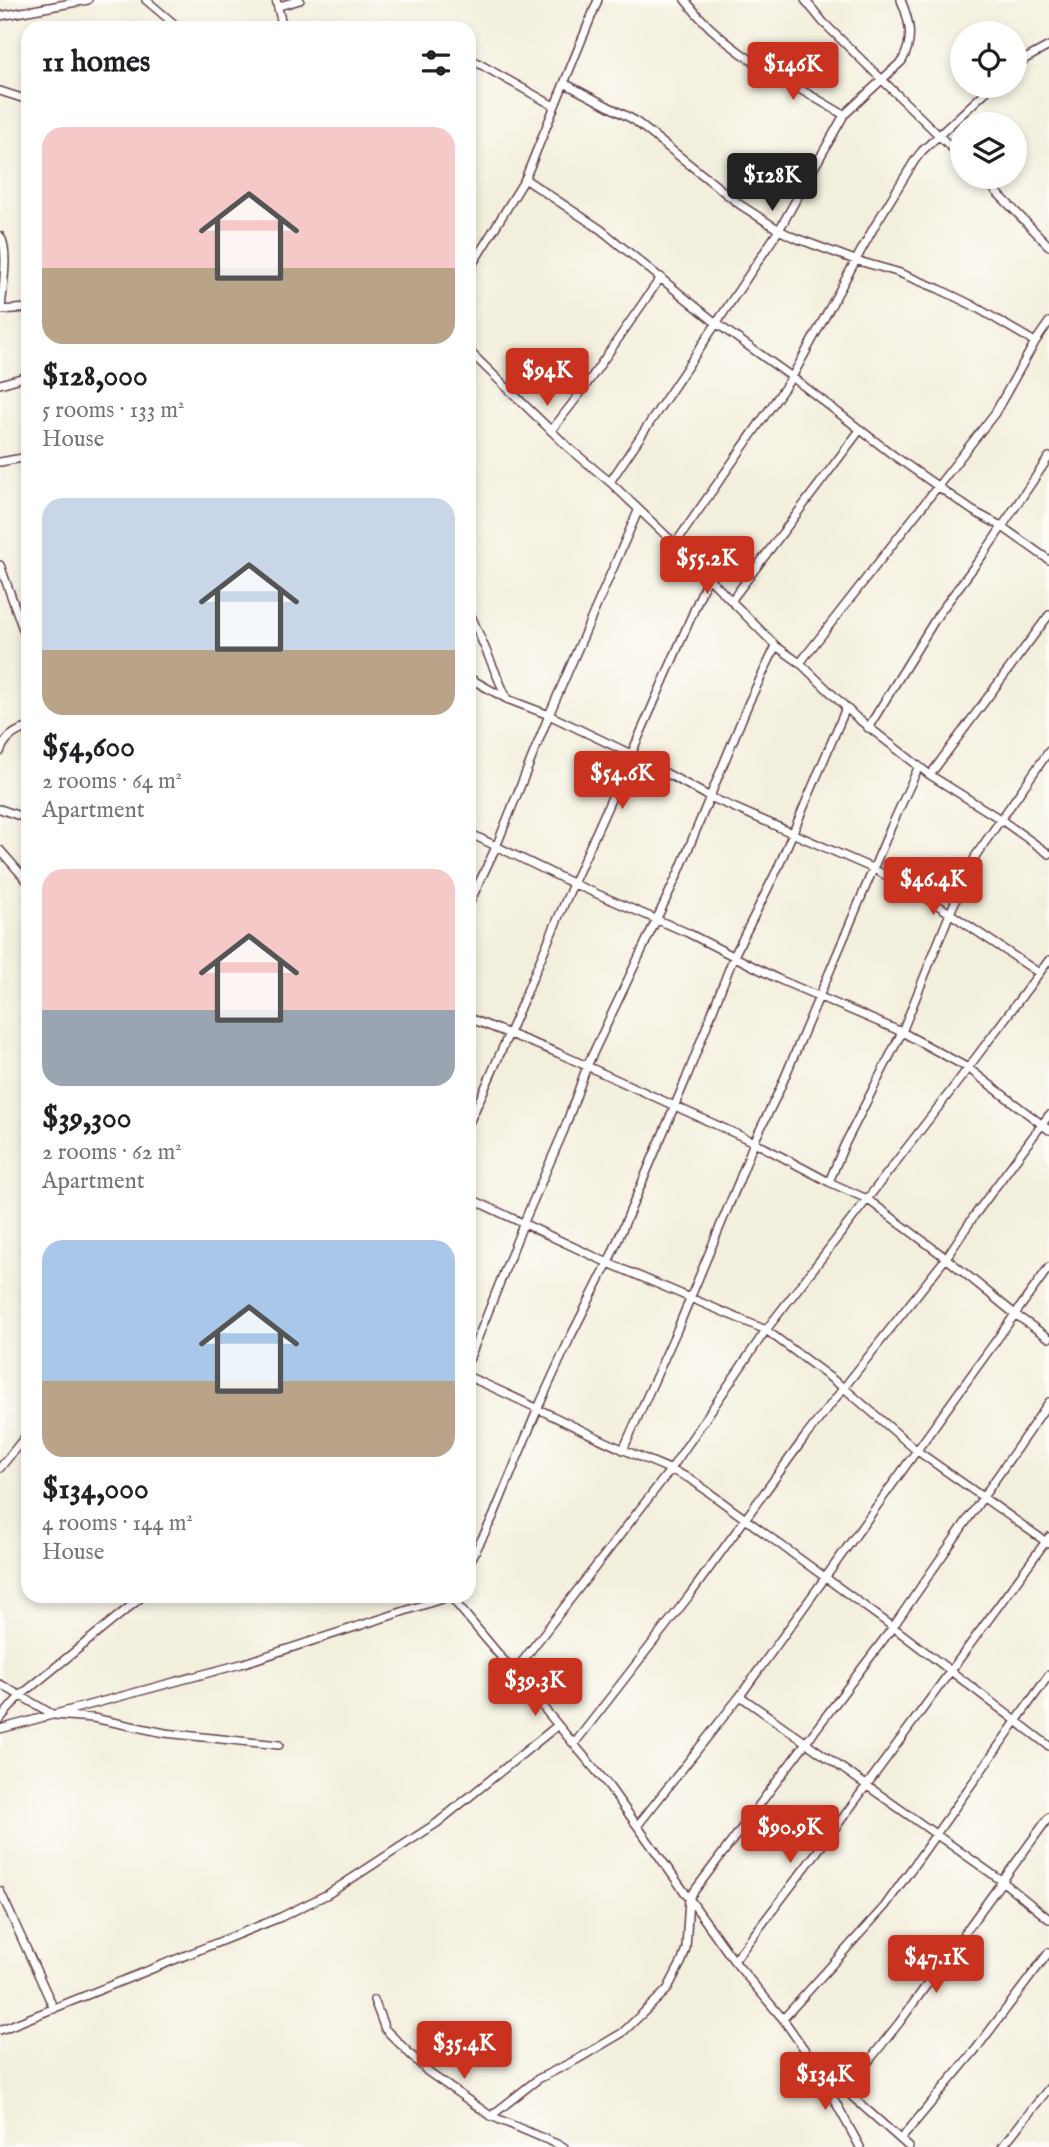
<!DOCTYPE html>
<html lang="en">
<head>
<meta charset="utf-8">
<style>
	body { margin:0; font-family:"IM FELL English",serif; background:#f2f2f2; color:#202124; height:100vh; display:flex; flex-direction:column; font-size:26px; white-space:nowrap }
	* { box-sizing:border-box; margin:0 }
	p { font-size:23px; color:#757577 }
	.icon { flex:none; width:38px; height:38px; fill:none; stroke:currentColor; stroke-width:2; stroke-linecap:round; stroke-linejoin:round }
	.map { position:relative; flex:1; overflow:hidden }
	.sheet { position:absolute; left:21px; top:21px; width:455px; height:1582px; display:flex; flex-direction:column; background:#fff; border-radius:21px; box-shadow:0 4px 10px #0003 }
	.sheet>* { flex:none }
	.buttons { position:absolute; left:950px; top:21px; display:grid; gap:14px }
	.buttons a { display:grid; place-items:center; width:77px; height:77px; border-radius:50%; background:#fff; box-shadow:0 4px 10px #0003; font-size:35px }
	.price { position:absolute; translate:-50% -60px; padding:0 16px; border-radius:7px; background:#c8321e; color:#fff; font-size:23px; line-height:46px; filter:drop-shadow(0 2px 4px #0008) }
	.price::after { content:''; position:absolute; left:50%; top:42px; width:21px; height:16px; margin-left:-10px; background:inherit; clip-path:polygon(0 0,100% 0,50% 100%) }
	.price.selected { background:#222; color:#fff }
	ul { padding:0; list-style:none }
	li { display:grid; align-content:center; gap:14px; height:371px; padding:0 21px }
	li span { display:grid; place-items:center; height:217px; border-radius:21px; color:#555 }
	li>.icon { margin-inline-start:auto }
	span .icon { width:126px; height:126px; fill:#fffc; stroke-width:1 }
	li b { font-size:30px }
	h2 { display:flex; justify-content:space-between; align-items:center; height:84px; padding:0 21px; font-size:30px }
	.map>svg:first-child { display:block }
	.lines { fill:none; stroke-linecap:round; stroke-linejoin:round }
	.street-casing { stroke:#633e46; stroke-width:10 }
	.street { stroke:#fff; stroke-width:7 }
</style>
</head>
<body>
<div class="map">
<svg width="1049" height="2147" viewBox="0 0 1049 2147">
	<rect width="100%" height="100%" fill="#fdfcf7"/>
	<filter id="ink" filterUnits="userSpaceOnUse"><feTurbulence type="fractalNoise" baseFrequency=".0143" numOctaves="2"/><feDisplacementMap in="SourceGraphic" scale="14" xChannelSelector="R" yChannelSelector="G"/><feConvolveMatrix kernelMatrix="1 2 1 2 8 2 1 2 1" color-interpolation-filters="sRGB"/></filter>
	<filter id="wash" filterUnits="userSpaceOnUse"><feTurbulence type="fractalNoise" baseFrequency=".00686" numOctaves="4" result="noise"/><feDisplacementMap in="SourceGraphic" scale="28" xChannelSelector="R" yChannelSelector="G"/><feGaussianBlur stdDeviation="1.57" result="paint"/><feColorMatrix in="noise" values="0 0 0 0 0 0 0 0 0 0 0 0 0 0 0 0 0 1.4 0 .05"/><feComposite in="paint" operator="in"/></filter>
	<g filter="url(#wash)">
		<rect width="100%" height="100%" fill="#f3efdd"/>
	</g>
	<g filter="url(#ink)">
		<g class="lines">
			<!-- street casing -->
			<g class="street-casing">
				<path id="street" d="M146 0 179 28
					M276 0 283 28
					M685 0C727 55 787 80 844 115
					M805 0 823 22 962 158
					M279 6 300 0
					M0 16 88 0
					M469 58 554 106
					M1015 67 1025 59 1049 46
					M564 83 634 120 739 204 779 230 793 237 855 260 897 272 939 289 972 305 1035 342
					M0 91 28 100
					M982 177 1049 246
					M525 179 600 229 716 323 792 377 893 455 973 511 1001 526 1049 560
					M0 236C10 249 2 292 1 310
					M469 270 525 179 598 0
					M0 310 28 308
					M469 351 569 448 610 482 675 544 776 646 800 663 857 718 930 775 1000 819 1049 854
					M0 384 28 376
					M551 431 582 391 661 277
					M0 462 28 457
					M610 482 779 230 844 115 902 61C914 40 910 22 901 0
					M675 544 792 377 874 227 915 160 922 151 992 86
					M0 565 28 643
					M731 601 860 430
					M469 611 507 699
					M800 663 995 413 1035 342 1049 322
					M469 678 507 699 549 715 631 754 710 797 874 869 933 902 1039 973
					M868 728 938 615 985 552 1049 457
					M0 752C5 738 14 731 28 728
					M930 775 1049 615
					M0 809 28 819
					M469 833 574 884 688 933 778 979 902 1032 968 1068 1049 1130
					M0 850 28 882
					M469 904 496 847 549 715 638 511
					M469 1018 558 1053 754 1142 829 1182 867 1199 946 1258 1016 1315 1049 1338
					M469 1123C506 1044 538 963 573 884 619 782 665 680 708 577
					M829 1182 844 1146 902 1032 950 913 976 855 1049 751
					M469 1198 608 1263 766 1330 844 1388 916 1450 1049 1544
					M469 1360 524 1222 564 1130 587 1066 678 874 749 702 776 646
					M469 1377C521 1399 571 1426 622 1449 646 1460 670 1468 692 1480L893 1627 1049 1746
					M623 1450 677 1330 739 1181 754 1142 779 1091 891 827 919 766
					M0 1468 28 1433
					M469 1564 493 1517 538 1408 570 1338 608 1263 686 1079 734 956 777 870 846 708
					M450 1596 608 1785 734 1961 783 2019 814 2063 909 2147
					M514 1672 671 1469 766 1330 950 1092 1049 960
					M0 1684 54 1715 93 1718 165 1733 279 1745
					M740 1696 1002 1881 1049 1919
					M0 1719 20 1696 143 1596
					M0 1729 241 1664 451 1596
					M574 1744 689 1596 805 1437 946 1258 974 1216 1049 1115
					M638 1825 740 1696 1049 1267
					M0 1891 54 2009
					M734 1961 836 1827 1049 1537
					M374 2000 385 2029 428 2072 491 2116 564 2147
					M783 2019 885 1906 1049 1675
					M0 2030 281 1917 328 1894 437 1823 558 1725
					M818 2070 860 2147
					M845 2091 899 2023 1049 1817
					M491 2116 538 2079 578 2059 622 2033 667 1990 682 1961 686 1948 689 1898 893 1627 1049 1402
					M901 2139 976 2049 1049 1952
					M1002 2147 1049 2088"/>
			</g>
			<!-- street -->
			<use href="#street" class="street"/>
		</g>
	</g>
</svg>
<div class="buttons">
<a><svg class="icon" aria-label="locate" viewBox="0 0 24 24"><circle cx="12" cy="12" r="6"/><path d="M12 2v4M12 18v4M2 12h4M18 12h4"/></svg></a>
<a><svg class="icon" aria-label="layers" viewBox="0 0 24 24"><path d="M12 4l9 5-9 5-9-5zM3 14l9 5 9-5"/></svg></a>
</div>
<b class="price" style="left:793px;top:102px">$146K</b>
<b class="price selected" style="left:772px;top:213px">$128K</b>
<b class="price" style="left:547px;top:408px">$94K</b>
<b class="price" style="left:707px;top:596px">$55.2K</b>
<b class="price" style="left:622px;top:811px">$54.6K</b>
<b class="price" style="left:933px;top:917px">$46.4K</b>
<b class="price" style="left:535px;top:1718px">$39.3K</b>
<b class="price" style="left:790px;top:1865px">$90.9K</b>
<b class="price" style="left:936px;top:1995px">$47.1K</b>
<b class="price" style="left:464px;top:2081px">$35.4K</b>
<b class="price" style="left:825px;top:2112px">$134K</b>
<section class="sheet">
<h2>11 homes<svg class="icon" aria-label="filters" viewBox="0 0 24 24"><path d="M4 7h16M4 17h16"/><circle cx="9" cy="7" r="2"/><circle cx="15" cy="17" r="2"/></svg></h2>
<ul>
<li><span style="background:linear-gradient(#f6c9c9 65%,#b9a48a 0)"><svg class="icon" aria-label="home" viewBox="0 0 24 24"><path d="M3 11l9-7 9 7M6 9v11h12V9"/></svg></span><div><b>$128,000</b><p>5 rooms · 133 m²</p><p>House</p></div></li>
<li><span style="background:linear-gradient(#c9d6e8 70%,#b9a48a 0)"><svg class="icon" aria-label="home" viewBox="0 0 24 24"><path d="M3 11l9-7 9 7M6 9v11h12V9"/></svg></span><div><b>$54,600</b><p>2 rooms · 64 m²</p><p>Apartment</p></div></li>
<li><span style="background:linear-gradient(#f6c9c9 65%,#9aa5b1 0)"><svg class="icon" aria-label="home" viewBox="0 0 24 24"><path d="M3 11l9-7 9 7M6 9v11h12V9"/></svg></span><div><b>$39,300</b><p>2 rooms · 62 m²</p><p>Apartment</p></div></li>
<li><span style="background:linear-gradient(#a9c7e8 65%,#b9a48a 0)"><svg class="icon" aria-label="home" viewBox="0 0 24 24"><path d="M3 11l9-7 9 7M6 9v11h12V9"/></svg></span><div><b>$134,000</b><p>4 rooms · 144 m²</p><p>House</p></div></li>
</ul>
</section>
</div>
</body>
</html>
